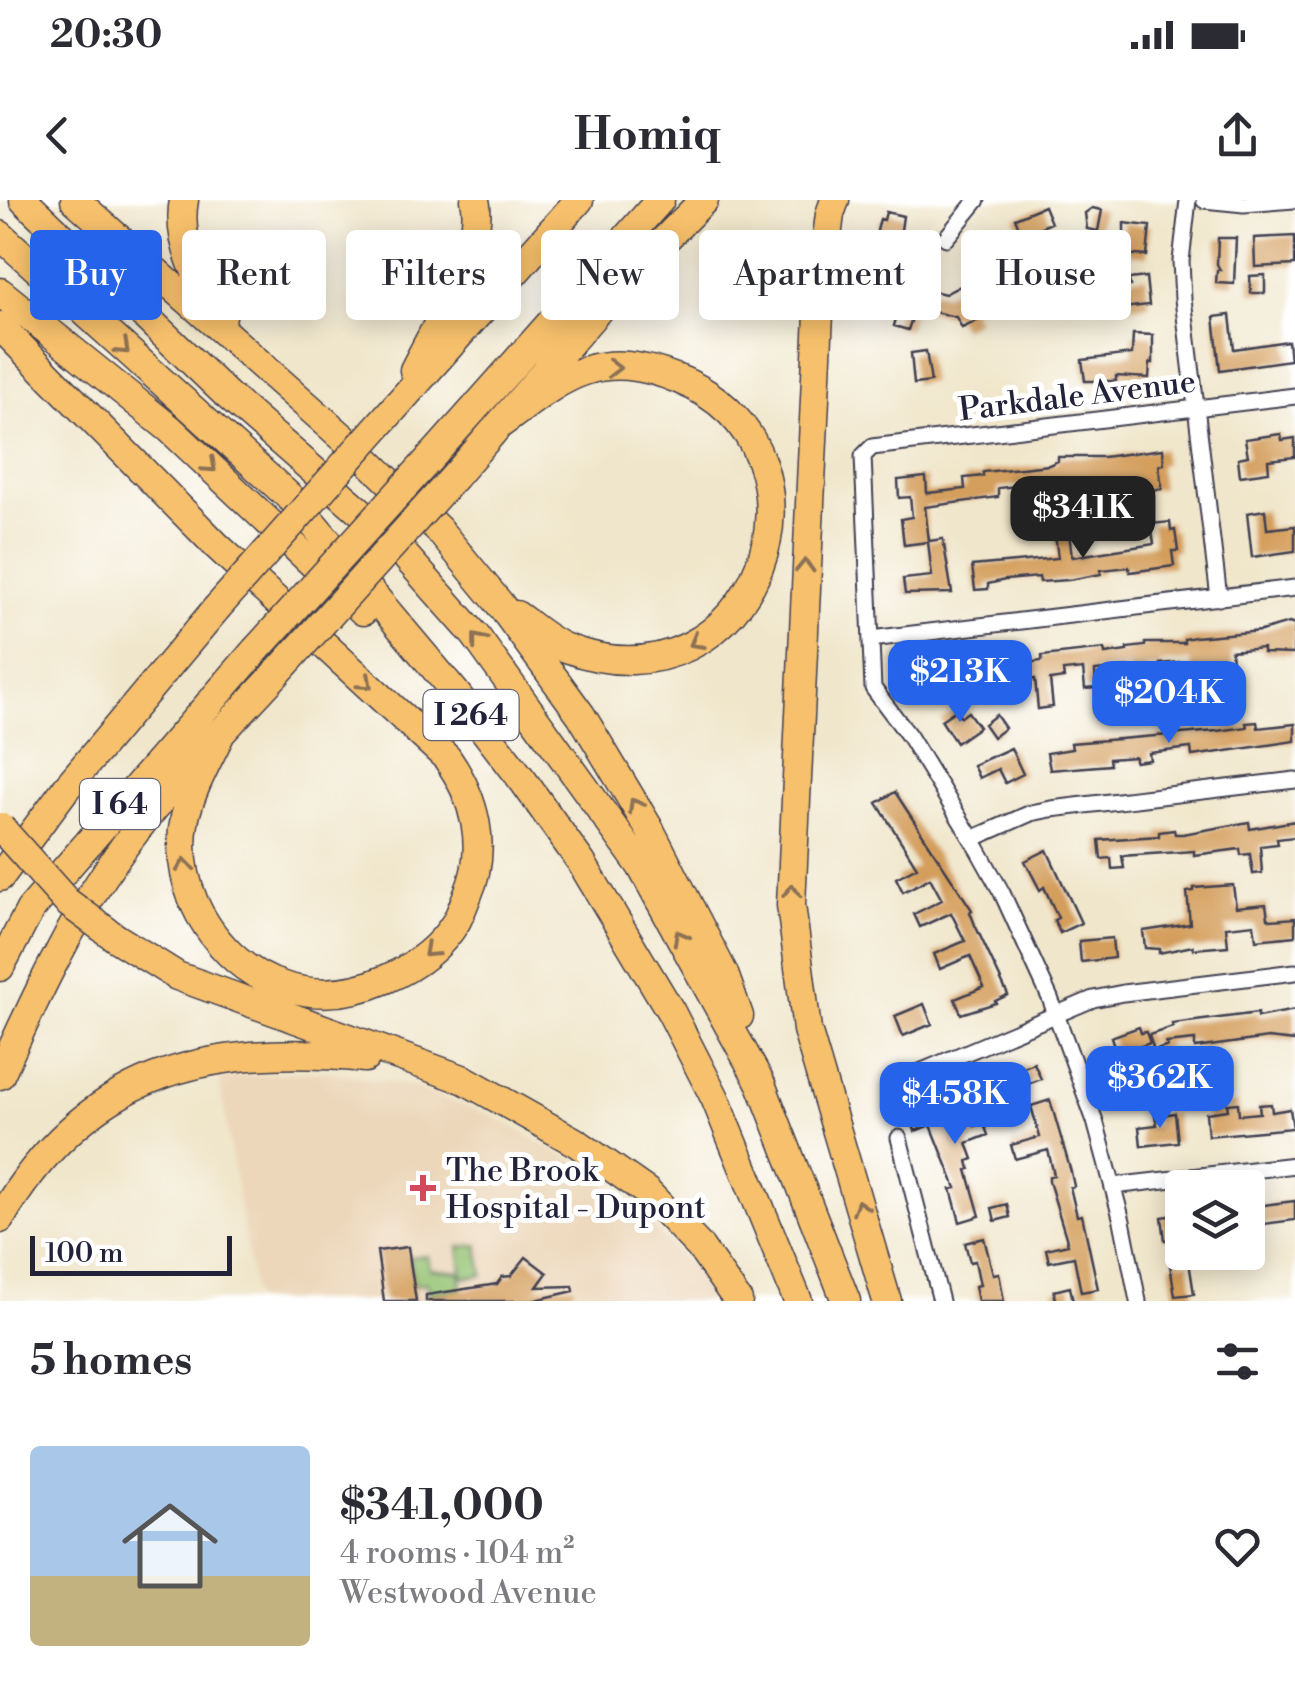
<!DOCTYPE html>
<html lang="en">
<head>
<meta charset="utf-8">
<style>
	body { margin:0; font-family:"Libre Bodoni",serif; background:#f7f7f7; color:#2b2b33; height:100vh; display:flex; flex-direction:column; font-size:38px; white-space:nowrap }
	* { box-sizing:border-box; margin:0 }
	p { font-size:32px; color:#7c7c81 }
	.icon { flex:none; width:55px; height:55px; fill:none; stroke:currentColor; stroke-width:2; stroke-linecap:round; stroke-linejoin:round }
	.map { position:relative; height:1101px; overflow:hidden }
	.side { display:flex; flex-direction:column; background:#fff; flex:1 }
	.side>* { flex:none }
	.top-card { position:absolute; left:30px; top:30px; width:1235px; height:90px; display:flex; gap:20px }
	.controls { position:absolute; left:1165px; top:970px; display:grid; gap:20px }
	.controls a { display:grid; place-items:center; width:100px; height:100px; border-radius:10px; background:#fff; box-shadow:0 5px 25px #0003; font-size:50px }
	.scale { position:absolute; left:30px; bottom:25px; width:202px; box-sizing:border-box; padding-left:10px; border:5px solid #22223b; border-top:0; font-size:28px; line-height:35px; white-space:nowrap; color:#22223b; -webkit-text-stroke:8px #fff; paint-order:stroke }
	.price { position:absolute; translate:-50% -85px; padding:0 22px; border-radius:20px; background:#2563eb; color:#fff; font-size:32px; line-height:65px; filter:drop-shadow(0 2px 5px #0008) }
	.price::after { content:''; position:absolute; left:50%; top:60px; width:30px; height:22px; margin-left:-15px; background:inherit; clip-path:polygon(0 0,100% 0,50% 100%) }
	.price.active { background:#222; color:#fff }
	ul { padding:0; list-style:none }
	li { display:flex; align-items:center; gap:30px; height:250px; padding:0 30px }
	li+li { border-top:2px solid #e1e1e2 }
	li span { display:grid; place-items:center; flex:none; width:280px; height:200px; border-radius:10px; color:#555 }
	li>.icon { margin-inline-start:auto }
	span .icon { width:120px; height:120px; fill:#fffc; stroke-width:1 }
	li b { font-size:42px }
	h2 { display:flex; justify-content:space-between; align-items:center; height:120px; padding:0 30px; font-size:42px }
	.pill { padding:0 35px; border-radius:10px; background:#fff; box-shadow:0 5px 25px #0003; font-size:35px; line-height:90px }
	.pill.active { background:#2563eb; color:#fff }
	.status { display:flex; justify-content:space-between; align-items:center; height:70px; padding:0 50px; background:#fff; direction:ltr }
	.status svg { height:28px; fill:currentColor }
	header { display:flex; justify-content:space-between; align-items:center; height:130px; padding:0 30px; background:#fff; font-size:45px; font-weight:700 }
	.map>svg:first-child { display:block }
	.built { fill:#ecd7ba }
	.green { fill:#95c372; stroke:#5c7256; stroke-width:2.5 }
	.building { fill:#d49e5c }
	.lines { fill:none; stroke-linecap:round; stroke-linejoin:round }
	.minor-casing { stroke:#413f51; stroke-width:19 }
	.motorway-casing { stroke:#413f51; stroke-width:31 }
	.minor { stroke:#fff; stroke-width:15 }
	.motorway { stroke:#f7c06c; stroke-width:28 }
	.motorway-bridge-casing { stroke:#413f51; stroke-width:31; stroke-linecap:butt }
	.motorway-bridge { stroke:#f7c06c; stroke-width:28 }
	.oneway { stroke:#8c7154 }
	.poi-dot { fill:#d1495b; stroke:#fff; stroke-width:4 }
	.labels { text-anchor:middle; stroke-width:10; stroke-linejoin:round; paint-order:stroke }
	.shield { fill:#fff; stroke:#646476; stroke-width:2.5 }
	.shield-label { font-size:30px; font-weight:bold; fill:#22223b }
	.street-label { font-size:32px; fill:#22223b; stroke:#fff }
	.poi-label { font-size:32px; fill:#22223b; stroke:#fff; text-anchor:start }
</style>
</head>
<body>
<div class="status"><b>20:30</b><svg viewBox="0 0 49 12"><path d="M0 12V9h3v3zM5 12V6h3v6zM10 12V3h3v9zM15 12V0h3v12zM26 1h20v11H26zM47 4h2v5h-2z"/></svg></div>
<header><svg class="icon" aria-label="back" viewBox="0 0 24 24"><path d="M15 5l-7 7 7 7"/></svg>Homiq<svg class="icon" aria-label="share" viewBox="0 0 24 24"><path d="M12 15V3M7 8l5-5 5 5M5 13v7h14v-7"/></svg></header>
<div class="map">
<svg width="1295" height="1101" viewBox="0 0 1295 1101">
	<rect width="100%" height="100%" fill="#fff"/>
	<filter id="ink" filterUnits="userSpaceOnUse"><feTurbulence type="fractalNoise" baseFrequency=".01" numOctaves="2"/><feDisplacementMap in="SourceGraphic" scale="20" xChannelSelector="R" yChannelSelector="G"/><feConvolveMatrix kernelMatrix="1 2 1 2 8 2 1 2 1" color-interpolation-filters="sRGB"/></filter>
	<filter id="wash" filterUnits="userSpaceOnUse"><feTurbulence type="fractalNoise" baseFrequency=".0048" numOctaves="4" result="noise"/><feDisplacementMap in="SourceGraphic" scale="40" xChannelSelector="R" yChannelSelector="G"/><feGaussianBlur stdDeviation="2.25" result="paint"/><feColorMatrix in="noise" values="0 0 0 0 0 0 0 0 0 0 0 0 0 0 0 0 0 1.4 0 .05"/><feComposite in="paint" operator="in"/></filter>
	<g filter="url(#wash)">
		<rect width="100%" height="100%" fill="#f0e6cb"/>
		<!-- built -->
		<path class="built" d="M324 871 412 887 492 916 584 967 635 1009 725 1101H255L219 878Z"/>
		<!-- green -->
		<path class="green" d="M478 1045 483 1075 463 1078 459 1047Z
			M427 1056 430 1069 460 1072 462 1089 429 1093 427 1083 414 1085 410 1057Z"/>
		<g id="blocks">
			<!-- building -->
			<path class="building" d="M1044 6 1051 23 1022 35 1015 18Z
				M1092 8 1102 10 1098 31 1087 29 1085 13Z
				M886 12 903 16 899 44 875 39 880 19 884 20Z
				M1124 23 1150 26 1147 56 1124 54Z
				M1295 36V65L1255 67 1254 38Z
				M1002 38 1025 52V69L1016 71 1006 64 1002 69 987 59Z
				M1218 38H1236L1234 84 1216 83 1217 70H1220L1217 64Z
				M1042 47 1061 50 1040 66 1032 55Z
				M1061 50 1073 51 1072 67 1057 66Z
				M899 54 914 80 894 88 891 79 883 83 878 72 886 69 883 62Z
				M981 75 990 93 982 97 985 103 972 110 977 121 962 128 956 117 913 107 917 87 945 94Z
				M1265 75V93H1251L1250 76Z
				M1108 76 1109 91 1093 92 1092 77Z
				M1146 77 1149 105 1122 108 1120 87 1130 86 1129 79Z
				M1027 88 1040 99 1033 107 1017 98Z
				M898 111 913 115 908 130 894 126Z
				M1230 115 1234 149 1288 141 1290 160 1220 170 1214 117Z
				M1133 134 1153 135V163H1150L1149 178 1116 176V181H1085L1082 160 1132 154Z
				M926 151 931 182 914 184 911 153Z
				M1281 234 1282 240 1295 238V257L1268 260 1269 272 1240 276 1238 258 1248 256 1245 239Z
				M1163 249 1164 264 1159 265 1162 289 1140 291 1127 301 1125 297 1118 302 1108 289 1090 283 1093 310 1073 312 1070 280 998 288V297L925 307 929 341 943 339 952 393 905 394 903 379 932 376 928 342 904 345 901 319 912 317 910 297 899 298 898 280 926 277 927 293 965 289 964 278 983 276V272L1049 265 1058 261V257H1103Z
				M1265 310 1267 329 1295 326V351L1252 357 1247 313Z
				M1170 322 1171 331 1175 330 1178 351H1172L1174 366 1130 372 1129 367 1101 370V374L1069 380 1040 382 1039 377 1005 380 988 384V389L975 390 972 366 1058 358 1054 327 1068 325 1072 357 1154 344 1151 324Z
				M1289 423 1295 425 1293 454 1263 453V448L1231 451 1233 474 1209 477V473L1192 474 1191 461 1160 464V467L1145 468 1146 474 1133 476 1129 467 1095 471 1096 488 1085 489 1083 469 1063 471 1064 478 1050 480 1053 507 1038 509 1035 479 1003 483 1001 466 1042 461V456L1104 449 1105 454 1127 451V448L1145 446V443H1184V439L1195 437 1261 431Z
				M961 465 963 483 918 486 916 471Z
				M956 510 961 517 968 512 979 527 956 543 941 520Z
				M996 515 1005 528 993 537 984 524Z
				M1257 522 1258 528 1295 524V541L1192 556 1191 548 1149 553 1150 560 1135 562V557L1109 559 1110 565 1050 570 1047 553 1072 549 1071 543 1217 531 1247 527 1246 523Z
				M1011 548 1023 574 1005 583 998 569 979 578 973 565Z
				M895 592 972 710 970 712 975 725 1008 795 995 801 996 803 961 814 955 799 984 787 970 756 940 769 934 754 965 741 951 713 920 727 914 714 942 700 930 678 903 692 896 678 917 667 877 603Z
				M1295 621V637L1277 639 1278 644 1260 646 1262 673 1253 674 1250 654 1241 655 1240 649 1194 655V651L1122 656 1124 668 1112 669 1111 658 1101 659 1099 640 1159 636V632L1174 630 1175 634H1183L1249 622 1250 629Z
				M1047 650 1081 723 1060 733 1054 720 1058 718 1044 687 1040 690 1025 661Z
				M1233 685 1236 707 1266 704 1268 718 1271 720 1295 718V736L1256 740 1254 724 1226 727 1228 746 1194 749 1193 746 1159 753V749L1145 748 1143 731 1190 724 1187 692 1194 691V688Z
				M1112 738 1114 758 1081 762 1079 741Z
				M924 804 932 824 903 836 895 816Z
				M1295 810V841L1268 838 1195 848V840L1166 843 1168 846 1154 851 1149 835 1173 827 1172 824 1258 813V817Z
				M1139 827 1141 833 1146 832 1150 843 1133 849 1145 897 1128 902 1121 872H1123L1111 837Z
				M1034 863 1041 879 1015 889 1008 873Z
				M954 897 956 901 963 898 975 926 983 922 988 935 967 943 973 959 968 961 970 969 967 970 980 1016 960 1022 951 989 956 988 931 925 915 931 910 916Z
				M1050 900 1071 972 1074 986 1070 987 1077 1016 1082 1015 1098 1089 1081 1092 1074 1057 1049 1062 1046 1049 1068 1044 1049 981V976L1054 975 1048 950 1015 959 1011 945 1040 937 1031 906Z
				M1011 901 1017 917 1000 923 995 908Z
				M1238 903 1239 915 1260 913 1259 905 1271 904 1272 912 1290 909 1293 928 1208 936 1206 913 1228 910 1227 904Z
				M1175 913 1178 942 1141 946 1139 927 1157 925 1155 916Z
				M1295 1001V1020L1263 1024V1028L1259 1029 1260 1040 1248 1042V1007Z
				M1007 1004 1010 1017 995 1021 992 1008Z
				M1182 1014V1062H1175L1173 1039 1165 1040 1162 1017Z
				M984 1038 993 1074 999 1073 1004 1101H978L975 1086 980 1085 975 1061 970 1062 965 1043Z
				M408 1047 416 1101H384L377 1051Z
				M526 1057 547 1073 537 1087 573 1086 574 1091 531 1101H426V1095L497 1084 502 1077 511 1076Z
				M1189 1062 1194 1094 1175 1096 1170 1065Z
				M1070 1087 1073 1101H1056L1054 1091Z"/>
		</g>
	</g>
	<g filter="url(#ink)">
		<use href="#blocks" fill-opacity="0" stroke="#413f51" stroke-width="2.5"/>
		<g class="lines">
			<!-- minor casing -->
			<g class="minor-casing">
				<path id="minor" d="M1188 0 1181 61 1183 99 1219 398
					M1204 0 1244 4 1294 0
					M946 38 977 0
					M871 439 1295 388
					M972 639 1031 613 1051 609 1295 580
					M894 883 1093 799 1123 793 1295 772
					M899 938 941 1101
					M1113 986 1295 965
					M1138 1101 1122 1021 1095 921 1050 798 1002 693 972 639 909 536 873 488 863 256 872 247 1295 196"/>
			</g>
			<!-- motorway casing -->
			<g class="motorway-casing">
				<path id="motorway" d="M24 0 227 195 384 332 475 435 641 666 761 884 846 1101
					M75 0 356 249 438 329 499 403 581 515 650 630 724 774 739 816
					M184 0C176 42 199 83 222 116
					M835 0 830 14 820 93 791 705 807 830 887 1101
					M0 35 294 301 454 491 524 582 581 662 671 812 715 898 798 1101
					M0 92 170 229 363 411
					M0 126 217 346 447 558C475 598 488 647 468 694 464 703 461 713 456 722 440 748 414 767 386 779 318 809 248 788 207 726 186 695 177 655 185 617 192 588 208 560 221 533
					M414 170C434 130 486 44 475 0
					M396 206 579 0
					M499 225C562 178 596 146 678 179 852 249 758 520 566 448 549 442 531 425 516 415
					M434 254 660 0
					M455 276 617 88 704 0
					M0 677 67 587 216 409
					M116 738 177 776 465 880 577 943 647 992 700 1047 738 1101
					M0 767 30 710 255 451
					M0 875C33 803 66 731 111 665 158 596 219 536 276 474
					M0 1019C85 873 204 842 365 858"/>
			</g>
			<!-- minor -->
			<use href="#minor" class="minor"/>
			<!-- motorway -->
			<use href="#motorway" class="motorway"/>
			<!-- motorway-bridge casing -->
			<g class="motorway-bridge-casing">
				<path id="motorway-bridge" d="M216 409 396 206
					M255 451 434 254
					M276 474 455 276
					M0 627 67 702 116 738"/>
			</g>
			<!-- motorway-bridge -->
			<use href="#motorway-bridge" class="motorway-bridge"/>
		</g>
		<!-- one-way arrows -->
		<defs><path id="oneway-chevron" d="M-2-3.5L2.5 0L-2 3.5" fill="none" stroke-width="1.6" stroke-linecap="round" stroke-linejoin="round" transform="scale(2.5)"/></defs>
		<g class="oneway">
			<use href="#oneway-chevron" transform="translate(123 148) rotate(43)"/>
			<use href="#oneway-chevron" transform="translate(614 168)"/>
			<use href="#oneway-chevron" transform="translate(210 266) rotate(42)"/>
			<use href="#oneway-chevron" transform="translate(805 366) rotate(-88)"/>
			<use href="#oneway-chevron" transform="translate(478 440) rotate(-128)"/>
			<use href="#oneway-chevron" transform="translate(696 442) rotate(150)"/>
			<use href="#oneway-chevron" transform="translate(366 483) rotate(42)"/>
			<use href="#oneway-chevron" transform="translate(635 605) rotate(-121)"/>
			<use href="#oneway-chevron" transform="translate(185 665) rotate(-96)"/>
			<use href="#oneway-chevron" transform="translate(792 691) rotate(-89)"/>
			<use href="#oneway-chevron" transform="translate(680 737) rotate(-119)"/>
			<use href="#oneway-chevron" transform="translate(430 751) rotate(137)"/>
			<use href="#oneway-chevron" transform="translate(860 1007) rotate(-107)"/>
		</g>
	</g>
	<!-- markers -->
	<path class="poi-dot" d="M418 973h10v10h10v10h-10v10h-10v-10h-10v-10h10z"/>
	<g class="labels">
		<!-- shield labels -->
		<g class="shield">
			<rect x="423.5" y="490" width="95" height="50" rx="8"/>
			<rect x="80" y="579" width="80" height="50" rx="8"/>
		</g>
		<g class="shield-label">
			<text x="471" y="525">I 264</text>
			<text x="120" y="614">I 64</text>
		</g>
		<!-- street labels -->
		<g class="street-label">
			<text transform="translate(1077 195) rotate(-7)" y="11">Parkdale Avenue</text>
		</g>
		<!-- poi labels -->
		<g class="poi-label">
			<text x="446" y="981">The Brook<tspan x="446" dy="37">Hospital - Dupont</tspan></text>
		</g>
	</g>
</svg>
<div class="controls">
<a><svg class="icon" aria-label="layers" viewBox="0 0 24 24"><path d="M12 4l9 5-9 5-9-5zM3 14l9 5 9-5"/></svg></a>
</div>
<div class="scale">100 m</div>
<b class="price active" style="left:1083px;top:361px">$341K</b>
<b class="price" style="left:960px;top:525px">$213K</b>
<b class="price" style="left:1169px;top:546px">$204K</b>
<b class="price" style="left:1160px;top:931px">$362K</b>
<b class="price" style="left:955px;top:947px">$458K</b>
<div class="top-card">
<a class="pill active">Buy</a>
<a class="pill">Rent</a>
<a class="pill">Filters</a>
<a class="pill">New</a>
<a class="pill">Apartment</a>
<a class="pill">House</a>
</div>
</div>
<section class="side">
<h2>5 homes<svg class="icon" aria-label="filters" viewBox="0 0 24 24"><path d="M4 7h16M4 17h16"/><circle cx="9" cy="7" r="2"/><circle cx="15" cy="17" r="2"/></svg></h2>
<ul>
<li><span style="background:linear-gradient(#a9c7e8 65%,#c2b280 0)"><svg class="icon" aria-label="home" viewBox="0 0 24 24"><path d="M3 11l9-7 9 7M6 9v11h12V9"/></svg></span><div><b>$341,000</b><p>4 rooms · 104 m²</p><p>Westwood Avenue</p></div><svg class="icon" aria-label="heart" viewBox="0 0 24 24"><path d="M12 20l-8-8c-3-5 5-10 8-4 3-6 11-1 8 4z"/></svg></li>
</ul>
</section>
</body>
</html>
